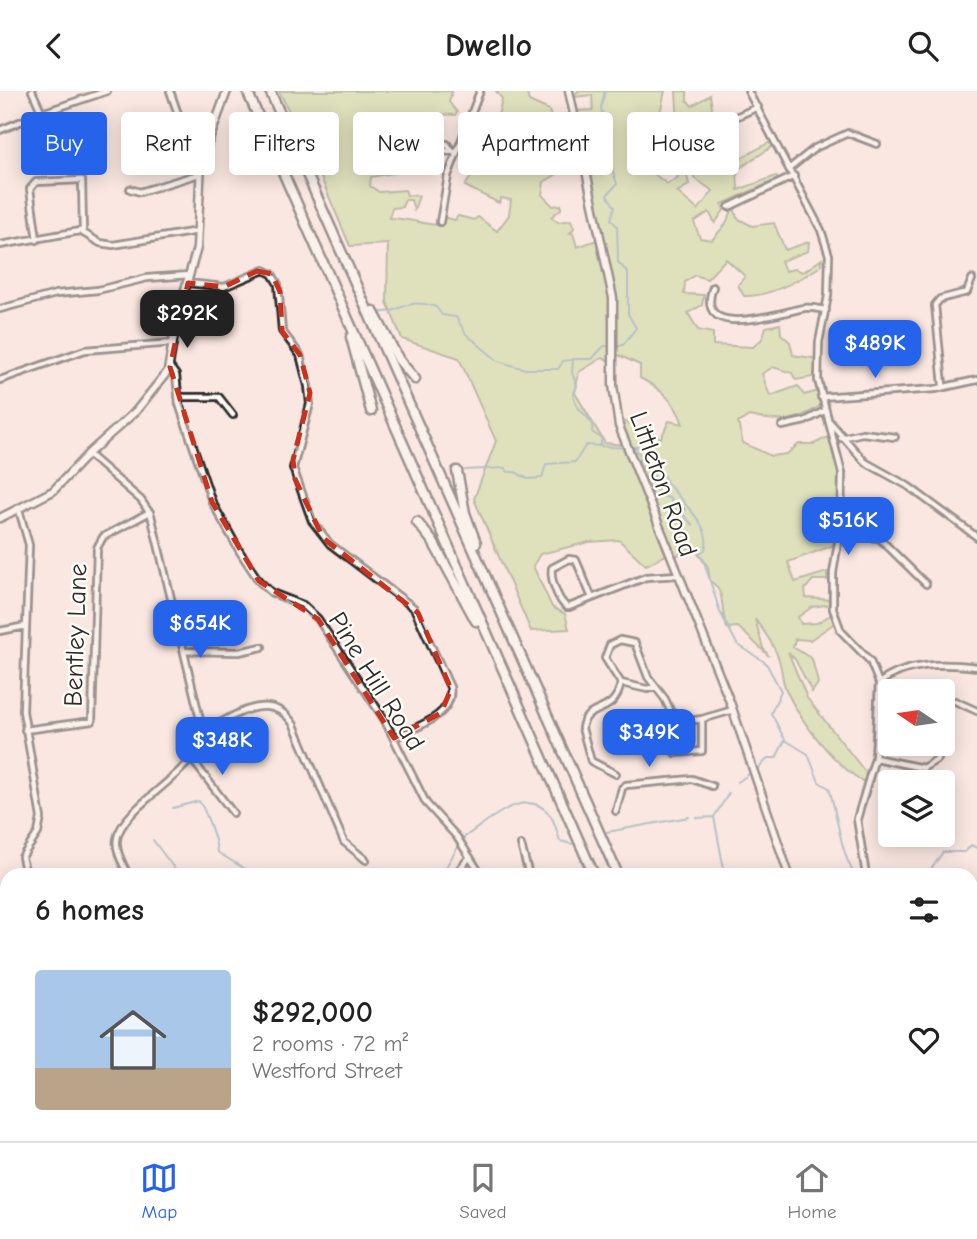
<!DOCTYPE html>
<html lang="en">
<head>
<meta charset="utf-8">
<style>
	body { margin:0; font-family:"Comic Neue",sans-serif; background:#f2f2f2; color:#222; height:100vh; display:flex; flex-direction:column; font-size:26px; white-space:nowrap }
	* { box-sizing:border-box; margin:0 }
	p { font-size:23px; color:#767676 }
	.icon { flex:none; width:38px; height:38px; fill:none; stroke:currentColor; stroke-width:2; stroke-linecap:round; stroke-linejoin:round }
	.map { position:relative; flex:1; overflow:hidden }
	.sheet { position:absolute; left:0px; top:777px; width:978px; height:273px; display:flex; flex-direction:column; background:#fff; border-radius:21px 21px 0 0; box-shadow:0 4px 18px #0003 }
	.sheet>* { flex:none }
	.guide { position:absolute; left:21px; top:21px; width:936px; height:63px; display:flex; gap:14px }
	.needle { width:46px; rotate:283deg }
	.fabs { position:absolute; left:878px; top:588px; display:grid; gap:14px }
	.fabs a { display:grid; place-items:center; width:77px; height:77px; border-radius:7px; background:#fff; box-shadow:0 4px 18px #0003; font-size:35px }
	.price { position:absolute; translate:-50% -60px; padding:0 16px; border-radius:14px; background:#2563eb; color:#fff; font-size:23px; line-height:46px; filter:drop-shadow(0 2px 4px #0008) }
	.price::after { content:''; position:absolute; left:50%; top:42px; width:21px; height:16px; margin-left:-10px; background:inherit; clip-path:polygon(0 0,100% 0,50% 100%) }
	.price.active { background:#222; color:#fff }
	ul { padding:0; list-style:none }
	li { display:flex; align-items:center; gap:21px; height:175px; padding:0 35px }
	li+li { border-top:2px solid #e0e0e0 }
	li span { display:grid; place-items:center; flex:none; width:196px; height:140px; border-radius:7px; color:#555 }
	li>.icon { margin-inline-start:auto }
	span .icon { width:84px; height:84px; fill:#fffc; stroke-width:1 }
	li b { font-size:30px }
	h2 { display:flex; justify-content:space-between; align-items:center; height:84px; padding:0 35px; font-size:30px }
	.chip { padding:0 24px; border-radius:7px; background:#fff; box-shadow:0 4px 18px #0003; font-size:24px; line-height:63px }
	.chip.active { background:#2563eb; color:#fff }
	header { display:flex; justify-content:space-between; align-items:center; height:91px; padding:0 35px; background:#fff; font-size:32px; font-weight:700 }
	.tab-bar { display:flex; justify-content:space-around; align-items:center; height:98px; border-top:2px solid #e0e0e0; background:#fff; font-size:19px; color:#767676 }
	.tab-bar a { display:grid; justify-items:center; gap:4px }
	.tab-bar .active { color:#2563eb }
	.map>svg:first-child { display:block }
	.green { fill:#bfda91; stroke:#75825e; stroke-width:2 }
	.lines { fill:none; stroke-linecap:round; stroke-linejoin:round }
	.stream { stroke:#6893a2; stroke-width:2 }
	.minor-casing { stroke:#2b2b2b; stroke-width:10 }
	.major-casing { stroke:#2b2b2b; stroke-width:11 }
	.highway-casing { stroke:#2b2b2b; stroke-width:13 }
	.minor { stroke:#fdfcf7; stroke-width:4.5 }
	.major { stroke:#fdfcf7; stroke-width:6 }
	.highway { stroke:#fdfcf7; stroke-width:8 }
	.marked { fill:none; stroke:#c8321e; stroke-width:5; stroke-dasharray:14 9; stroke-linejoin:round }
	.labels { text-anchor:middle; stroke-width:5; stroke-linejoin:round; paint-order:stroke }
	.street-label { font-size:26px; fill:#2b2b2b; stroke:#fdfcf7 }
</style>
</head>
<body>
<header><svg class="icon" aria-label="back" viewBox="0 0 24 24"><path d="M15 5l-7 7 7 7"/></svg>Dwello<svg class="icon" aria-label="search" viewBox="0 0 24 24"><circle cx="10" cy="10" r="6"/><path d="M15 15l6 6"/></svg></header>
<div class="map">
<svg width="977" height="1050" viewBox="0 0 977 1050">
	<rect width="100%" height="100%" fill="#fae7e1"/>
	<filter id="ink" filterUnits="userSpaceOnUse"><feTurbulence type="fractalNoise" baseFrequency=".0143" numOctaves="2"/><feDisplacementMap in="SourceGraphic" scale="14" xChannelSelector="R" yChannelSelector="G"/><feConvolveMatrix kernelMatrix="1 2 1 2 8 2 1 2 1" color-interpolation-filters="sRGB"/></filter>
	<g filter="url(#ink)">
		<!-- green -->
		<path class="green" d="M279 0H452L449 11 457 21 455 24 439 23 435 32 437 38 396 62 398 66 414 62V69L399 81 371 86 370 95 379 101 405 99 407 104 419 105 414 119 411 109H405L402 116 392 117 389 127C408 127 425 134 441 134L443 126 455 129 458 125 474 129 478 126 497 140 509 124 511 109 501 107 499 112 465 95 481 70 488 72 494 44 502 45 503 30 497 29 502 8 496 0H539L527 3 529 10 549 19 560 59H554L543 44 534 46 528 54 532 74 540 81 548 78 546 69H552L557 83 544 91 542 104 553 115 561 114V118L551 126 558 131 571 129 574 137 570 142H573L577 156 597 149 610 207 611 270 602 267 579 281 575 302 605 352 623 354 666 464 646 474 619 449 589 451 540 463 533 475 552 516 565 523 569 538 531 540 474 408 496 350 459 267 402 248 387 211 388 153 350 155 316 75Z
			M578 0H665L654 48 669 54 679 50 676 0H687V9L692 15 710 4 712 18 684 30 689 37 698 36 711 26 713 30 694 42 683 57C670 59 660 57 647 62L654 83 667 93 677 87 684 70 689 94 677 101 698 119 713 100 694 87 686 60 702 41 726 31 706 57 705 67 720 79 770 51 773 55 737 79 738 99 776 85 778 88 722 113 724 119 715 132 709 121 694 131 700 147 712 149 725 134 734 116 737 127 752 135 774 132 785 159 809 151 808 160 781 170 785 180 795 178 803 181 822 168 821 175C801 188 769 206 744 205L738 194 745 185 726 168 707 188 695 184 685 191 684 203 704 204 702 214 688 222 698 239 713 242V254L753 256 762 248 766 236 780 233 781 243 790 251 793 264 819 268 818 285 796 289 792 282 773 276 762 283 770 305 798 295 804 304 819 300 823 313C794 332 783 332 749 325L738 332 743 352 771 365 787 363 799 353H814L832 344 843 387 837 453 788 471 795 491 827 481V489H813L805 498 806 507 833 509V513L812 516 798 526 801 533 817 532 834 522 836 531 810 549 795 548 793 556 812 568 818 592 812 601 795 568 788 561 807 607 870 687 868 693C837 678 798 628 785 596 782 587 782 578 779 569 775 555 764 540 755 528L763 557 769 565 738 536 727 537C720 522 727 500 710 490L708 476 695 455 674 466 617 327 661 347 669 330 683 333C675 310 661 298 640 287V274L614 262 615 235 576 20 593 19 592 4 574 6Z
			M458 1043H629L630 1050H460Z"/>
		<g class="lines">
			<!-- stream -->
			<path class="stream" d="M605 0 601 17 608 48 605 56 617 93 607 104 615 116 611 128 617 135 618 171 628 182V223L636 237 623 254 616 256
				M378 221C398 224 406 205 436 216L442 224 456 226 466 243 498 270 525 278H558L563 270 571 269
				M611 255H604L592 268H573L572 282 577 295 573 304 577 315 593 333 592 341 602 348 600 355 625 357
				M631 356C637 356 642 355 647 359 656 366 660 378 665 388 676 408 714 433 705 459L698 463 704 471 720 521 737 553 766 572 781 600 771 622 785 649 808 663 819 691 829 697C838 726 840 761 855 784
				M634 357 641 365 638 372 654 385 652 393 658 397 656 403 671 408V417H685
				M465 379 505 377 508 381H515L528 388 542 387 546 373 575 371 586 354 600 355
				M685 418 683 424 693 434
				M758 678 768 667H776L785 649
				M738 691 749 683
				M173 717 199 710C206 720 216 748 217 761L255 784
				M714 726 725 784
				M697 727 714 726 729 702
				M607 741 689 726
				M463 747C485 733 526 692 550 724 555 730 557 742 560 750L572 753
				M153 749 179 784
				M441 784 458 756
				M927 784 943 761H965L971 754 977 757
				M765 1043 766 1050"/>
			<!-- minor casing -->
			<g class="minor-casing">
				<path id="minor" d="M32 0 42 22 107 0
					M748 0 821 139 829 164 828 205 819 251 818 289 842 382 841 433 833 482V518L841 540 870 570 879 592 875 667 857 728 866 784
					M0 39 42 22
					M685 59 702 41 758 16
					M452 60 447 53 442 54V60L456 61
					M790 77 815 57 848 42 877 53
					M130 98 140 101 199 83 170 0
					M729 116 794 85
					M440 131 448 85 480 0
					M37 149 30 98 36 91 82 89 83 141
					M0 154 80 140 100 152 113 154 198 140
					M188 192 224 196 264 179 272 183 278 193 282 240 300 264 308 295 310 313 293 377 312 430 330 453 414 517 450 596C455 625 415 636 394 647
					M713 196C693 252 782 221 804 217 812 216 819 218 826 219
					M0 218 56 203 98 199 147 187 190 184
					M170 276 176 284 179 313 212 411 240 461 259 490 272 502 303 514 318 528 384 628 426 712 457 746 481 784
					M0 289 85 259 173 252
					M943 294 935 214 940 208 967 201 972 188
					M178 306H219L233 324
					M821 306 935 298 977 289
					M830 331 865 371 908 395 977 446
					M782 335 805 330 826 319
					M841 347 862 342 895 346
					M88 363 141 409 151 424 204 645C195 682 122 715 117 748 115 760 123 773 128 784
					M19 419 29 454 23 620 41 727 38 742 22 766 26 784
					M839 444 879 447 926 493
					M592 507 576 469 569 468 552 477C550 488 558 510 567 516H569L646 486 678 484
					M0 540 26 535
					M185 560 239 561 262 556
					M621 592 647 598 656 596
					M879 592C907 571 944 572 977 576
					M955 610 977 620
					M702 628 676 632 671 657 675 662 702 660V628L733 619
					M25 639 92 630 97 457 103 446 150 421
					M204 641C233 625 271 597 294 634L344 751 366 769
					M191 667 233 722
					M875 667 923 677 938 668
					M616 683 591 670 582 637C586 611 614 627 621 592L605 567 610 554 620 549 635 552 648 586 665 608 676 632
					M616 720 622 697 626 694 692 688 712 695
					M521 754 529 784
					M454 784 470 766
					M971 823 977 827
					M0 892 7 900
					M971 942 977 943
					M971 1036 977 1030
					M135 1043 136 1050
					M217 1043 220 1050
					M313 1043 316 1050
					M630 1043 632 1050
					M955 1050 963 1043"/>
			</g>
			<!-- major casing -->
			<g class="major-casing">
				<path id="major" d="M569 0 613 207V294L619 335 730 611 789 784
					M0 427 53 400 89 362 136 320 168 280 177 226 197 157 201 71 227 0
					M888 1043 890 1050"/>
			</g>
			<!-- highway casing -->
			<g class="highway-casing">
				<path id="highway" d="M247 0 594 784
					M270 0 618 784
					M373 220 399 269 415 288
					M351 246 371 320
					M457 380 465 422 476 452
					M417 431 433 451 476 530
					M708 1043 711 1050
					M732 1043 735 1050"/>
			</g>
			<!-- minor -->
			<use href="#minor" class="minor"/>
			<!-- major -->
			<use href="#major" class="major"/>
			<!-- highway -->
			<use href="#highway" class="highway"/>
		</g>
	</g>
	<!-- marked area -->
	<path d="M0 0H977V1050H0ZM257 180 272 183 280 201 282 240 300 264 310 302 293 369 295 388 323 447 418 522 451 598 441 622 394 647 318 528 259 490 212 411 170 276 188 192 224 196Z" fill="#fae7e1" fill-opacity=".55" fill-rule="evenodd"/>
	<path class="marked" d="M257 180 272 183 280 201 282 240 300 264 310 302 293 369 295 388 323 447 418 522 451 598 441 622 394 647 318 528 259 490 212 411 170 276 188 192 224 196Z"/>
	<g class="labels">
		<!-- street labels -->
		<g class="street-label">
			<text transform="translate(664 393) rotate(70)" y="9">Littleton Road</text>
			<text transform="translate(75 544) rotate(-88)" y="9">Bentley Lane</text>
			<text transform="translate(377 590) rotate(58)" y="9">Pine Hill Road</text>
		</g>
	</g>
</svg>
<div class="fabs">
<a><svg class="needle" viewBox="-14 -14 28 28"><path d="M0-13l5 13h-10z" fill="#e53935"/><path d="M0 13l5-13h-10z" fill="#767676"/></svg></a>
<a><svg class="icon" aria-label="layers" viewBox="0 0 24 24"><path d="M12 4l9 5-9 5-9-5zM3 14l9 5 9-5"/></svg></a>
</div>
<b class="price active" style="left:187px;top:259px">$292K</b>
<b class="price" style="left:875px;top:289px">$489K</b>
<b class="price" style="left:848px;top:466px">$516K</b>
<b class="price" style="left:200px;top:569px">$654K</b>
<b class="price" style="left:649px;top:678px">$349K</b>
<b class="price" style="left:222px;top:686px">$348K</b>
<div class="guide">
<a class="chip active">Buy</a>
<a class="chip">Rent</a>
<a class="chip">Filters</a>
<a class="chip">New</a>
<a class="chip">Apartment</a>
<a class="chip">House</a>
</div>
<section class="sheet">
<h2>6 homes<svg class="icon" aria-label="filters" viewBox="0 0 24 24"><path d="M4 7h16M4 17h16"/><circle cx="9" cy="7" r="2"/><circle cx="15" cy="17" r="2"/></svg></h2>
<ul>
<li><span style="background:linear-gradient(#a9c7e8 70%,#b9a48a 0)"><svg class="icon" aria-label="home" viewBox="0 0 24 24"><path d="M3 11l9-7 9 7M6 9v11h12V9"/></svg></span><div><b>$292,000</b><p>2 rooms · 72 m²</p><p>Westford Street</p></div><svg class="icon" aria-label="heart" viewBox="0 0 24 24"><path d="M12 20l-8-8c-3-5 5-10 8-4 3-6 11-1 8 4z"/></svg></li>
</ul>
</section>
</div>
<nav class="tab-bar">
<a class="active"><svg class="icon" aria-label="map" viewBox="0 0 24 24"><path d="M3 6l6-2 6 2 6-2v14l-6 2-6-2-6 2zM9 4v14M15 6v14"/></svg>Map</a>
<a><svg class="icon" aria-label="saved" viewBox="0 0 24 24"><path d="M7 4h10v16l-5-4-5 4z"/></svg>Saved</a>
<a><svg class="icon" aria-label="home" viewBox="0 0 24 24"><path d="M3 11l9-7 9 7M6 9v11h12V9"/></svg>Home</a>
</nav>
</body>
</html>
